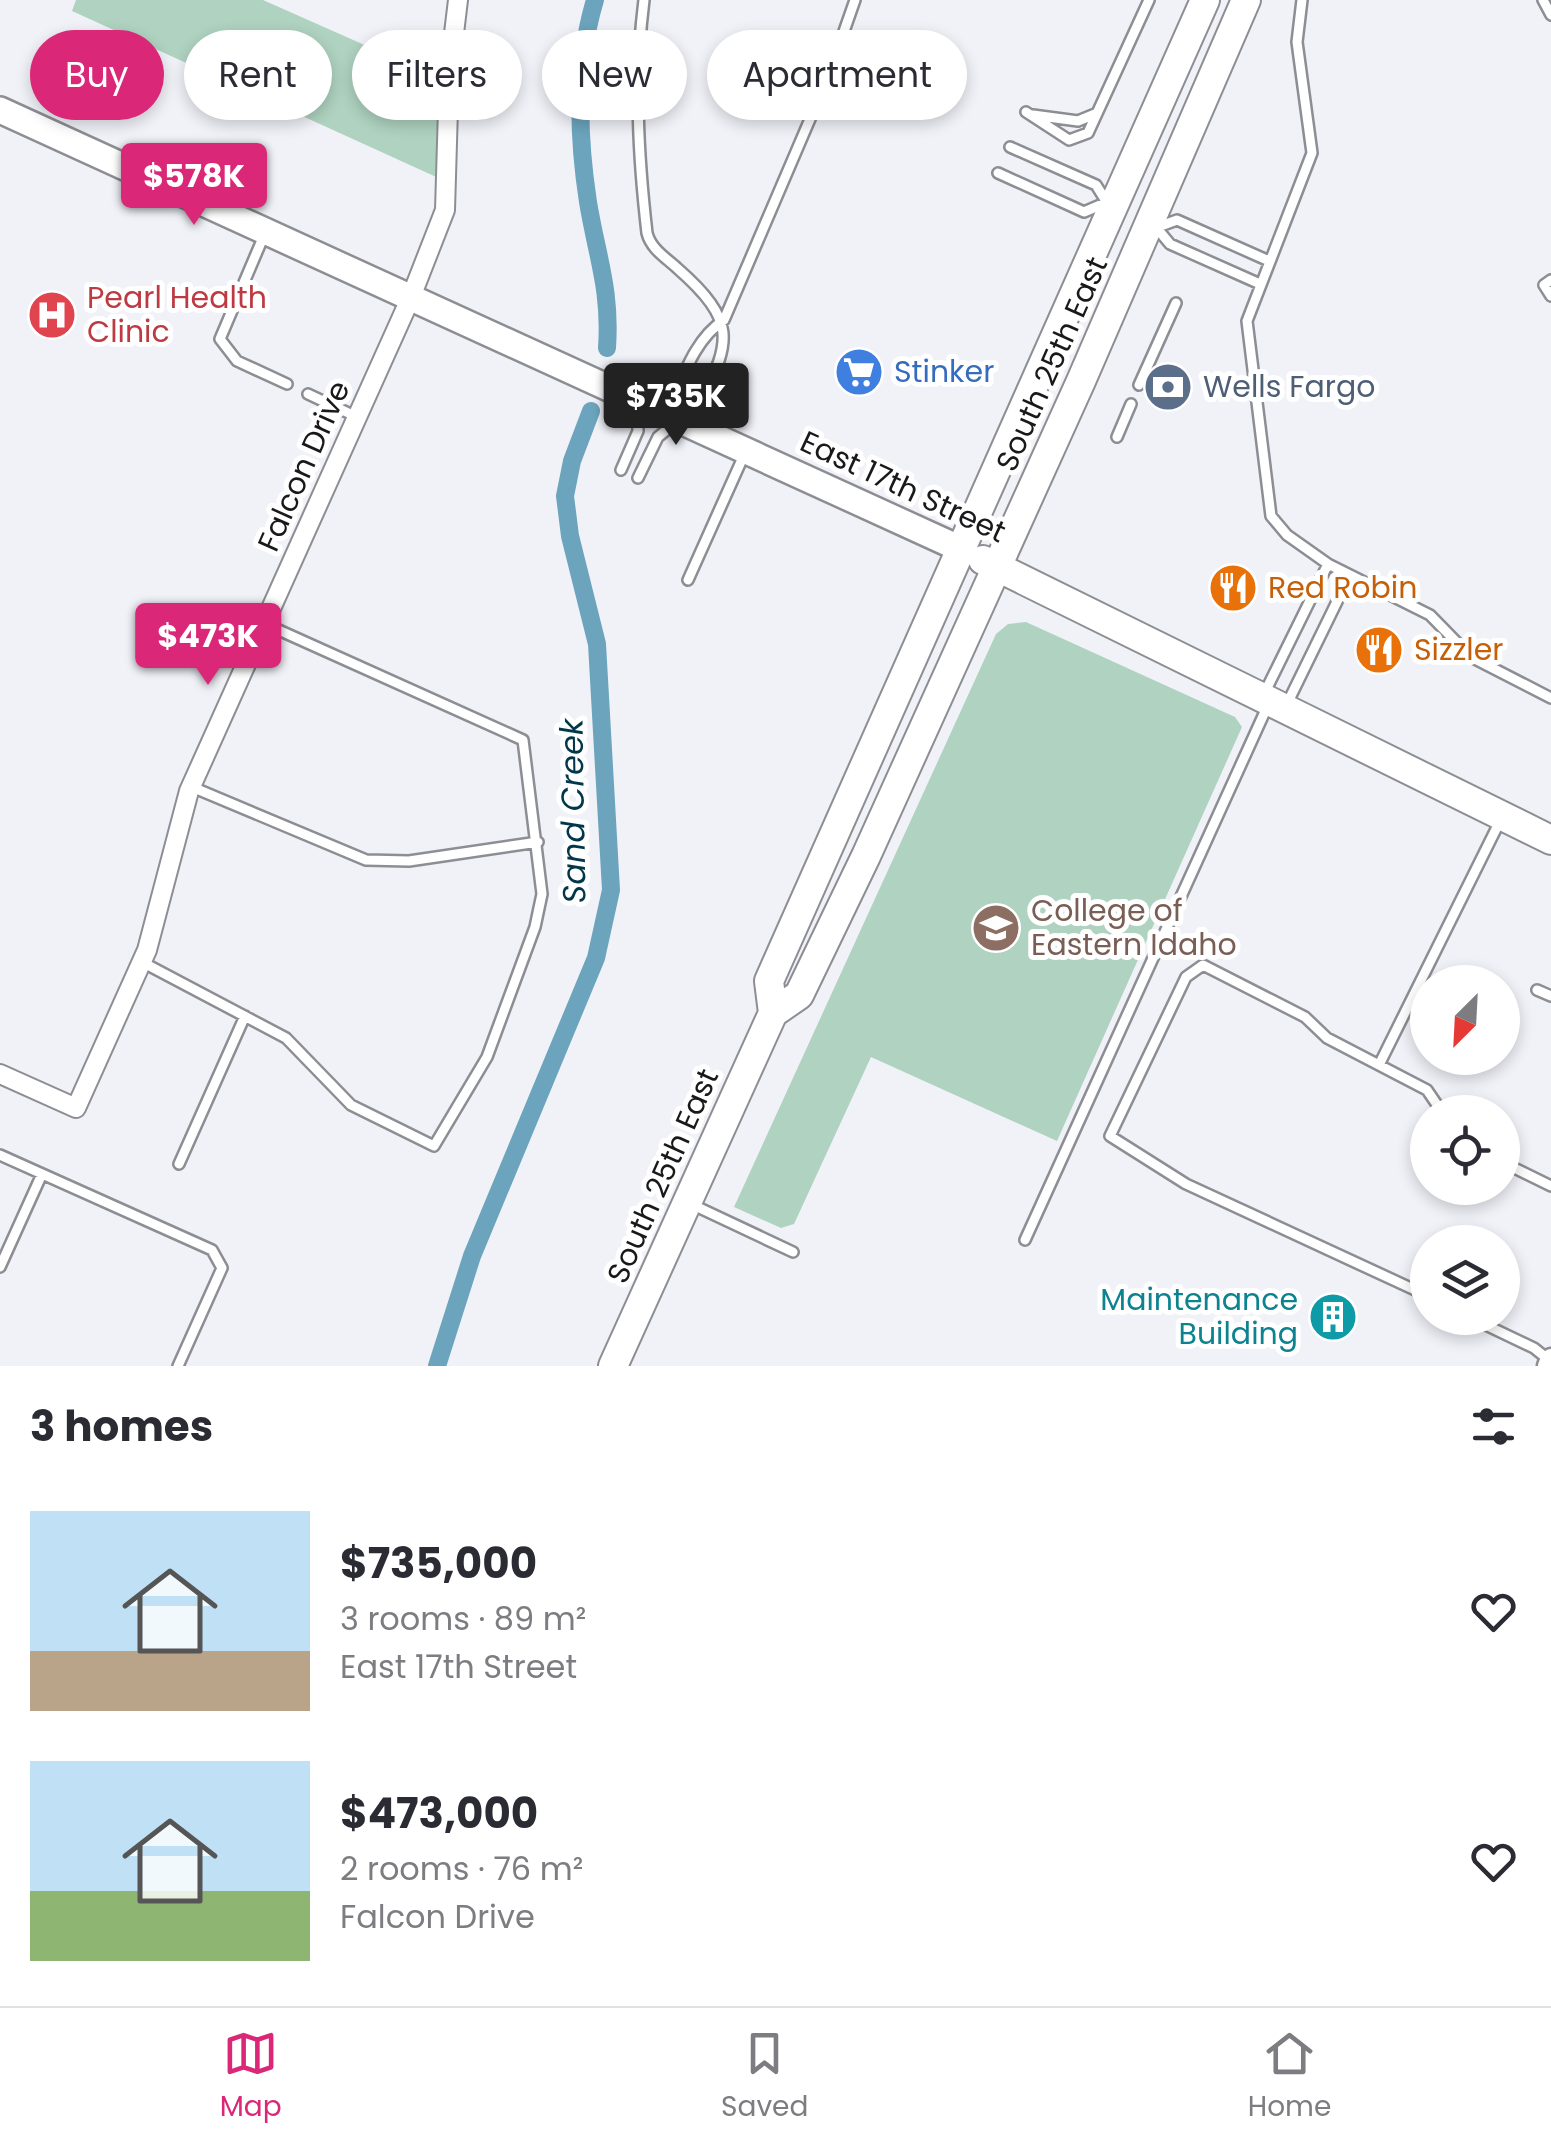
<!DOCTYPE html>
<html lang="en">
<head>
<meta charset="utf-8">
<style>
	body { margin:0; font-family:Poppins,sans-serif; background:#f2f2f3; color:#2b2b33; height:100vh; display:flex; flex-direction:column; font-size:38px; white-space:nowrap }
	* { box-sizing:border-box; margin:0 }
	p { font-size:32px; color:#7c7c81 }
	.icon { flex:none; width:55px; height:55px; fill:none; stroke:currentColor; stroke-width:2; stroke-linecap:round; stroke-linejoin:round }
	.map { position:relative; height:1366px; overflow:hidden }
	.side { display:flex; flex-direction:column; background:#fff; flex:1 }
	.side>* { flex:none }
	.banner { position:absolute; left:30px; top:30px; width:1000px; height:90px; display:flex; gap:20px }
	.needle { width:65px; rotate:204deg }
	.controls { position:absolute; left:1410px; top:965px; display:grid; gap:20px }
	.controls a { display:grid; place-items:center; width:110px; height:110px; border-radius:50%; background:#fff; box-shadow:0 5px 15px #0003; font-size:50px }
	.price { position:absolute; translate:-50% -85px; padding:0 22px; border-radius:10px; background:#db2777; color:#fff; font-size:32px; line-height:65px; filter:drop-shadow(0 2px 5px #0008) }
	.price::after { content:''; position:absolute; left:50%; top:60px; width:30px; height:22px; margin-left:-15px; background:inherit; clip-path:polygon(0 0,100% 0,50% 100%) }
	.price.current { background:#222; color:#fff }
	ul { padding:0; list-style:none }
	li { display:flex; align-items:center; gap:30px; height:250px; padding:0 30px }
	li span { display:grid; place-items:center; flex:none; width:280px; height:200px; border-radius:0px; color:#555 }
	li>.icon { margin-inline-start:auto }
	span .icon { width:120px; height:120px; fill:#fffc; stroke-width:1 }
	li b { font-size:42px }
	h2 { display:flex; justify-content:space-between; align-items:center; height:120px; padding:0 30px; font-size:42px }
	.chip { padding:0 35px; border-radius:45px; background:#fff; box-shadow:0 5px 15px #0003; font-size:35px; line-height:90px }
	.chip.current { background:#db2777; color:#fff }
	.menu { display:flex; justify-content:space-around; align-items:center; height:140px; border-top:2px solid #e1e1e2; background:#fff; font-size:28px; color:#7c7c81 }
	.menu a { display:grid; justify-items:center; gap:5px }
	.menu .current { color:#db2777 }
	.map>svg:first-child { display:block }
	.green { fill:#afd3c0 }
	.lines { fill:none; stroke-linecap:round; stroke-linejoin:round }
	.canal { stroke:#6ba4bc; stroke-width:18 }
	.service-casing { stroke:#8d8e93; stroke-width:14 }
	.minor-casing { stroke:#8d8e93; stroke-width:22 }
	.tertiary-casing { stroke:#8d8e93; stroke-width:25 }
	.secondary-casing { stroke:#8d8e93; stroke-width:30 }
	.primary-casing { stroke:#8d8e93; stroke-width:32 }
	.service { stroke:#fff; stroke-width:9 }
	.minor { stroke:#fff; stroke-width:18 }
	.tertiary { stroke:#fff; stroke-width:20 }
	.secondary { stroke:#fff; stroke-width:25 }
	.primary { stroke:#fff; stroke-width:28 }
	.labels { text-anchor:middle; stroke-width:10; stroke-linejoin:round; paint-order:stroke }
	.health-label { font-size:30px; fill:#be3a42; stroke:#fff; text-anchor:start }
	.street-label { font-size:30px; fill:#19191b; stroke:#fff }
	.shop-label { font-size:30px; fill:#366cbe; stroke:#fff; text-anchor:start }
	.service-label { font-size:30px; fill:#4e5e75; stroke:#fff; text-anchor:start }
	.food-label { font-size:30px; fill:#c56008; stroke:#fff; text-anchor:start }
	.education-label { font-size:30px; fill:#785e54; stroke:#fff; text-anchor:start }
	.culture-label { font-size:30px; fill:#0d838f; stroke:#fff; text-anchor:end }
	.water-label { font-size:32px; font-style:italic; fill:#023749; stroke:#fff }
</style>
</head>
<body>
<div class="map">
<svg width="1551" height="1366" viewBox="0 0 1551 1366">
	<rect width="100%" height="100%" fill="#f1f2f8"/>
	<!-- green -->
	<path class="green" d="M76 0H263L448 82 445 181 72 11Z
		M1026 622 1235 717 1242 727 1057 1141 871 1057 794 1224 781 1228 734 1207 996 634 1008 624Z"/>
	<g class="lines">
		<!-- canal -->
		<path class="canal" d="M595 0C576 63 578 137 588 202 597 257 611 289 607 348
			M437 1366 472 1256 596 958 611 890 597 644 570 536 565 496 572 461 591 411"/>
		<!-- service casing -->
		<g class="service-casing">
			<path id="service" d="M644 0C634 79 638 155 647 233 651 249 665 257 677 268 748 330 724 348 692 423
				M1302 0 1297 42 1312 153 1247 321 1271 516 1287 535 1328 564 1430 615 1471 657 1551 698
				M1543 0 1551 15
				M1026 112 1069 140 1088 133 1149 0
				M1033 115 1078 121 1095 114
				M1010 147 1096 185 1108 204
				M998 173 1084 212 1105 203
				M1155 226 1170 244 1260 284
				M1158 227 1177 220 1269 261
				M265 233 220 339 237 361 287 384
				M1551 280 1544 285 1551 296
				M1139 385 1176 303
				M308 394 357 417
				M667 413C682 381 693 340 724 320L828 77 855 0
				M1117 437 1131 404
				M621 470 638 431 637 406
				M638 478 658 437 675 423
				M688 580 744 455
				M1265 692 1328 564
				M1286 706 1350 575
				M192 787 366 860 409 861 538 842
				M142 962 286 1038 351 1105 434 1146 487 1057 535 927 542 894 523 740 263 623
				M1537 990 1551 996
				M1379 1065 1500 821
				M0 1155 212 1250 222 1268 178 1366
				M1502 1162 1551 1186
				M179 1164 245 1016
				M691 1204 793 1252
				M1025 1240 1268 705
				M0 1267 42 1174
				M1428 1296 1186 1184 1110 1136 1186 977 1203 965 1305 1017 1327 1038 1427 1090 1442 1112
				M1471 1318 1534 1348 1549 1360"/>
		</g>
		<!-- minor casing -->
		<g class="minor-casing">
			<path id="minor" d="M0 1074 76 1108 147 950 189 791 411 297 445 210 449 75 458 0"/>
		</g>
		<!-- tertiary casing -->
		<g class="tertiary-casing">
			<path id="tertiary" d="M1548 1366 1551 1359"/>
		</g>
		<!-- secondary casing -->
		<g class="secondary-casing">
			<path id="secondary" d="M0 110 963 550"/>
		</g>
		<!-- primary casing -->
		<g class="primary-casing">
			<path id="primary" d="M983 560 1551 840
				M773 1013 769 981 1205 0
				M613 1366 773 1013 799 995 866 856 1081 381 1246 0"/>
		</g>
		<!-- service -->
		<use href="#service" class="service"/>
		<!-- minor -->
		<use href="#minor" class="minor"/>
		<!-- tertiary -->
		<use href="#tertiary" class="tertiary"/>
		<!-- secondary -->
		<use href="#secondary" class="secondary"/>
		<!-- primary -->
		<use href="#primary" class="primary"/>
	</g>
	<!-- icons -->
	<defs>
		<g id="hospital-disc" transform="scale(2.5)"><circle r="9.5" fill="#e0444e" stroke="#fff"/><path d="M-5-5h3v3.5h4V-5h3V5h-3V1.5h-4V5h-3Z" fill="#fff"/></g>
		<g id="supermarket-disc" transform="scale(2.5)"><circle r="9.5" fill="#3f7fe0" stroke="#fff"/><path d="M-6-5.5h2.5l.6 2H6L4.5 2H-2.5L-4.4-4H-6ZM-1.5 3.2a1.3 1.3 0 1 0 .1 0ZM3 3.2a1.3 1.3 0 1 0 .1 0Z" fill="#fff"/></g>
		<g id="bank-disc" transform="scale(2.5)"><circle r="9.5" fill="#5c6f8a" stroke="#fff"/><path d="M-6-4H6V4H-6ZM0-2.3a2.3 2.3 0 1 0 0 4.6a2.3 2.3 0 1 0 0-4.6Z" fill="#fff"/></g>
		<g id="restaurant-disc" transform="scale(2.5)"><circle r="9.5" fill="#e8710a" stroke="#fff"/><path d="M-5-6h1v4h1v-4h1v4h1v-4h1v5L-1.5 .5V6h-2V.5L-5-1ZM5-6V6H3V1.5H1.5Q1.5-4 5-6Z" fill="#fff"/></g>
		<g id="university-disc" transform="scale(2.5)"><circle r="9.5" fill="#8d6e63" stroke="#fff"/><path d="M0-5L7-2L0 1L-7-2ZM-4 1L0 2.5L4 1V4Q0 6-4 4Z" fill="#fff"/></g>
		<g id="building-disc" transform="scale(2.5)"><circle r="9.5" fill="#0f9aa8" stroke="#fff"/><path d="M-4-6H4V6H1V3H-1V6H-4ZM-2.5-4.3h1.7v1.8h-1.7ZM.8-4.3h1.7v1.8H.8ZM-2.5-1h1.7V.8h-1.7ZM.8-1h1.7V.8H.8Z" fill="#fff"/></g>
	</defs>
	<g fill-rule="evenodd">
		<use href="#hospital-disc" x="52" y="315"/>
		<use href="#supermarket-disc" x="859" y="372"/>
		<use href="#bank-disc" x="1168" y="387"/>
		<use href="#restaurant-disc" x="1233" y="588"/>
		<use href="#restaurant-disc" x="1379" y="650"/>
		<use href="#university-disc" x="996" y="928"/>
		<use href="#building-disc" x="1333" y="1317"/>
	</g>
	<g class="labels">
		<!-- health labels -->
		<g class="health-label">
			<text x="87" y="308">Pearl Health<tspan x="87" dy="34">Clinic</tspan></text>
		</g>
		<!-- street labels -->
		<g class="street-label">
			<text transform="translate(1052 364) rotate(-66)" y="10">South 25th East</text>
			<text transform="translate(304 466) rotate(-66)" y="10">Falcon Drive</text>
			<text transform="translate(903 487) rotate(25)" y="10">East 17th Street</text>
			<text transform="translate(663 1176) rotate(-66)" y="10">South 25th East</text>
		</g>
		<!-- shop labels -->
		<g class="shop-label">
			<text x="894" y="382">Stinker</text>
		</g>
		<!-- service labels -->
		<g class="service-label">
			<text x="1203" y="397">Wells Fargo</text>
		</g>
		<!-- food labels -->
		<g class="food-label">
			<text x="1268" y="598">Red Robin</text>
			<text x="1414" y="660">Sizzler</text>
		</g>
		<!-- education labels -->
		<g class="education-label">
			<text x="1031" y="921">College of<tspan x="1031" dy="34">Eastern Idaho</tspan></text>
		</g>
		<!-- culture labels -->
		<g class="culture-label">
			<text x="1298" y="1310">Maintenance<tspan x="1298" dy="34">Building</tspan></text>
		</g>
		<!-- water labels -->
		<g class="water-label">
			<text transform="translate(573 811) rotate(-91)" y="11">Sand Creek</text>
		</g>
	</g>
</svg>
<div class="controls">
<a><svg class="needle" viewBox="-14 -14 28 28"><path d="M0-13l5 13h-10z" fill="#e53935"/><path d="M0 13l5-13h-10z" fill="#7c7c81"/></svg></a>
<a><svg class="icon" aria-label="locate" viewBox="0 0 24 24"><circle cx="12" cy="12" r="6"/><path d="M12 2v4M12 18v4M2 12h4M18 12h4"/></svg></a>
<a><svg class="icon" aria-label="layers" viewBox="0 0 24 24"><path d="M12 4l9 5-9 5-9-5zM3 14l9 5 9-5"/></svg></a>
</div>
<b class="price" style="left:194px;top:228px">$578K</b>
<b class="price current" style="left:676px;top:448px">$735K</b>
<b class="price" style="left:208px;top:688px">$473K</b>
<div class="banner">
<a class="chip current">Buy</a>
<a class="chip">Rent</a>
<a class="chip">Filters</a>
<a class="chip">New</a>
<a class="chip">Apartment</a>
</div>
</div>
<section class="side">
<h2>3 homes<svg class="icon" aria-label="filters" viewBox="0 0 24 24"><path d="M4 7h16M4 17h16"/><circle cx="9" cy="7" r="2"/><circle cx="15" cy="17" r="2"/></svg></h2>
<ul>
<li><span style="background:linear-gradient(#bfe0f5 70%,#b9a48a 0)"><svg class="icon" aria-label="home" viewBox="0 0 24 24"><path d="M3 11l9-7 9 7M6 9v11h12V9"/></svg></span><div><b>$735,000</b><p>3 rooms · 89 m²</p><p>East 17th Street</p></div><svg class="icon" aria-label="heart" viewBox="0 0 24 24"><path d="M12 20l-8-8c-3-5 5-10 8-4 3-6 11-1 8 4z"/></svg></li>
<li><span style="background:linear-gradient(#bfe0f5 65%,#8fb573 0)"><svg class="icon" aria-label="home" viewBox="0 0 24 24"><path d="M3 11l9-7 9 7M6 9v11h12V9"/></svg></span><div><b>$473,000</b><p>2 rooms · 76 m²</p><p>Falcon Drive</p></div><svg class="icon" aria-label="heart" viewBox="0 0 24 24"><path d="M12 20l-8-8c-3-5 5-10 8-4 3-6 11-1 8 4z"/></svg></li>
</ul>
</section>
<nav class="menu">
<a class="current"><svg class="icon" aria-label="map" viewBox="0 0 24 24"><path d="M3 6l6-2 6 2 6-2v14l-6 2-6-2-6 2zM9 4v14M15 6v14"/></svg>Map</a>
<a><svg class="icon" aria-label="saved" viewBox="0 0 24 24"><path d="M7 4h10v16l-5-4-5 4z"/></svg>Saved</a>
<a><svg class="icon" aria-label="home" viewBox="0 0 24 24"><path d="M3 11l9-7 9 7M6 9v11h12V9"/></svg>Home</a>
</nav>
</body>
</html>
